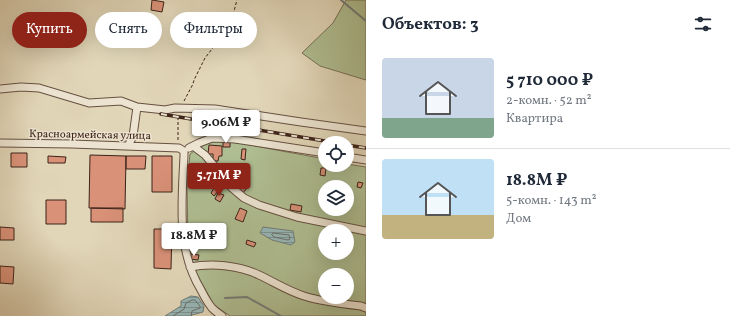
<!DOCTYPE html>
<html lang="ru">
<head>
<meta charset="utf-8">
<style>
	body { margin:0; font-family:Vollkorn,serif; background:#f2f2f3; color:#1f2937; height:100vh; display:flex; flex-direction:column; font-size:15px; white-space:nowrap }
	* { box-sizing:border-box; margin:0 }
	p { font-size:13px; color:#747a83 }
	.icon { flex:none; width:22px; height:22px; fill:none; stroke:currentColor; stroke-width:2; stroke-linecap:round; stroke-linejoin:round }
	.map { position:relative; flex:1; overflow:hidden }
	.sheet { display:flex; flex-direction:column; background:#fff; width:364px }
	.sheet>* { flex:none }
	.top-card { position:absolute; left:12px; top:12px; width:294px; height:36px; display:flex; gap:8px }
	.tools { position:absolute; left:318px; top:136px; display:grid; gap:8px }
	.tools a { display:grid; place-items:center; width:36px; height:36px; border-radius:50%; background:#fff; box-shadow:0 4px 16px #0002; font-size:20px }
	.price { position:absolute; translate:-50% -34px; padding:0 9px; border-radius:4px; background:#fff; color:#222; font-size:13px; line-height:26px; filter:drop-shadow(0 1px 2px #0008) }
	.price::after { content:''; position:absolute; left:50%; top:24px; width:12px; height:9px; margin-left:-6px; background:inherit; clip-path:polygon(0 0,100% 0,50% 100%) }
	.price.on { background:#8f2418; color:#fff }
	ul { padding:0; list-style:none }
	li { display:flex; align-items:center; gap:12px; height:100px; padding:0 16px }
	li+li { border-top:1px solid #e0e1e3 }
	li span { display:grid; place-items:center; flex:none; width:112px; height:80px; border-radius:4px; color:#555 }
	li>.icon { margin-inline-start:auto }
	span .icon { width:48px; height:48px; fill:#fffc; stroke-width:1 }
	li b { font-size:17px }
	h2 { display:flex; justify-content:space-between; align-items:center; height:48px; padding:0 16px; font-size:17px }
	.chip { padding:0 14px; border-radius:18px; background:#fff; box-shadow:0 4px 16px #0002; font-size:14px; line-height:36px }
	.chip.on { background:#8f2418; color:#fff }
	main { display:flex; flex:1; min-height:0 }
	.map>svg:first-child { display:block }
	.green { fill:#afbe92; stroke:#767056; fill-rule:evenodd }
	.water { fill:url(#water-rules); stroke:#737c78 }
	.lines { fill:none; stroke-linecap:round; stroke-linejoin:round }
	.shore { stroke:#6a6d68; stroke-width:1 }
	.stream { stroke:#737c78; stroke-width:2 }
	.building { fill:#d99178; stroke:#3d2319 }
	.minor-casing { stroke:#665041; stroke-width:9 }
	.path { stroke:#3d2319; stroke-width:1; stroke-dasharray:3 2; stroke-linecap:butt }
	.minor { stroke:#ece4d1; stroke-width:7 }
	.rail-casing { stroke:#3d2319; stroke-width:3.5 }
	.rail { stroke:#ece4d1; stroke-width:2; stroke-dasharray:6; stroke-linecap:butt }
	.labels { text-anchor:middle; stroke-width:3; stroke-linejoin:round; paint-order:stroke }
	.street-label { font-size:11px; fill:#3d2319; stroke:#ece4d1 }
</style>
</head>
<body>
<main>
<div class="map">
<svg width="366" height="316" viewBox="0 0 366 316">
	<defs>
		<pattern id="water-rules" width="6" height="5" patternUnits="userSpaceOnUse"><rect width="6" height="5" fill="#97b7b7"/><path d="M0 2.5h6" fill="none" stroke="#7c9494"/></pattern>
	</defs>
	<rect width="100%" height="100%" fill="#e1d6b8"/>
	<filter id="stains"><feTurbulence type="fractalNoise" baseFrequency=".005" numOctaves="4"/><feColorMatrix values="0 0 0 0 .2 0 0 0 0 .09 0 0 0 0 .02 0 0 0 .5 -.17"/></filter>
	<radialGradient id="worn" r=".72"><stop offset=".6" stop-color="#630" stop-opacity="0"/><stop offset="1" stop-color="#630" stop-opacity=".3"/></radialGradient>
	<!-- green -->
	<path class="green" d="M346 0H366V80L320 66 302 53 333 23Z
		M223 140 325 159V165H347V164L366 167V316H230L214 305 195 271 188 244 187 184 190 154 205 143ZM325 187H347V209H325ZM325 231H347V253H325ZM325 275H347V297H325Z"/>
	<!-- water -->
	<path class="water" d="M263 227 293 231 295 242 291 245 272 240 260 233Z
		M191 296 198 297 204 306 203 312 192 315 191 316H165L181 306V301Z"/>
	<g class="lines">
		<!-- shore -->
		<path class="shore" d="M273 233 289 235 290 239 288 240 274 237 272 235Z
			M173 316 184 309 186 303 192 300H195L200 306V308L192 311 191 316"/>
		<!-- stream -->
		<path class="stream" d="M341 0 366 21
			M225 298 247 297 281 316"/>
	</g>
	<!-- building -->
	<path class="building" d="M152 0 164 2 162 12 151 10Z
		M223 141H230V147H223Z
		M209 145 222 146V156H219L218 161H213V154H208Z
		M242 149H246L245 160 241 159Z
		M11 153H27V167H11Z
		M90 155 126 156 125 209 89 208Z
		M48 156 66 157 65 163H48Z
		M126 156H146L145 169H126Z
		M152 156H172V192H152Z
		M203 166 211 170 209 175 201 171Z
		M321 168H326L325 176 320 175Z
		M240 172 247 173 246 178 239 177Z
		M358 182 363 183 361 188 357 187Z
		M239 185 246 189 243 193 237 189Z
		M214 188 218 191 214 196 211 193Z
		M218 193 224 195 220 202 215 199Z
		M46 200H66V224H46Z
		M291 204 302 206 301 212 290 210Z
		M91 208H123V222H91Z
		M240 208 247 211 243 222 235 219Z
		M0 227 14 228V240H0Z
		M154 229H172L171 269 154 268Z
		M247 240 256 243 254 247 246 244Z
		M191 254 199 255 198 260 190 259Z
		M0 266 14 267 13 284 0 283Z"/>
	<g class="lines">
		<!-- minor casing -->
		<g class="minor-casing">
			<path id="minor" d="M0 89 21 87 39 88 89 103 121 101 137 107 133 136 128 146
				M137 107 165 110 175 108 215 109 301 122 366 131
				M0 143 72 144 179 148 184 151V156C182 201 176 249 201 290 204 296 208 303 212 308 215 311 219 314 222 316
				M193 146 205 155 221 174 231 187 244 198 259 205 297 217 366 231
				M189 148 199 143 212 138 235 139 325 153
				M347 157 366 160
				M190 267C212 263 238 265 259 275 274 282 288 291 304 296 323 302 342 304 361 306L366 308"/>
		</g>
		<!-- path -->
		<path class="path" d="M184 101 193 84 194 80 205 58 219 40 234 14V11L237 0
			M178 140V119L179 115"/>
		<!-- minor -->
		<use href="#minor" class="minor"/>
		<!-- rail casing -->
		<g class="rail-casing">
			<path id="rail" d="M161 114 337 143
				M347 145 366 148"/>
		</g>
		<!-- rail -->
		<use href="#rail" class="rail"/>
	</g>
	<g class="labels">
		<!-- street labels -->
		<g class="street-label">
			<text transform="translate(90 134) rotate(1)" y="4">Красноармейская улица</text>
		</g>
	</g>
	<rect width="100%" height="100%" filter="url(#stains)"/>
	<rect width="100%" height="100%" fill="url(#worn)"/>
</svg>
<div class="tools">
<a><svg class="icon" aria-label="locate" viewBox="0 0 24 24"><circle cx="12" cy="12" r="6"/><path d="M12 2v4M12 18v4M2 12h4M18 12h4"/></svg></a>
<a><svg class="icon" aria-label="layers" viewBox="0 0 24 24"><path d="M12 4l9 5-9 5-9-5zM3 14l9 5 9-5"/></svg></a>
<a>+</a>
<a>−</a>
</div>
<b class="price" style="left:226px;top:144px">9.06M ₽</b>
<b class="price on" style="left:219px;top:197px">5.71M ₽</b>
<b class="price" style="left:194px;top:257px">18.8M ₽</b>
<div class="top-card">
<a class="chip on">Купить</a>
<a class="chip">Снять</a>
<a class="chip">Фильтры</a>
</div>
</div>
<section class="sheet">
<h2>Объектов: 3<svg class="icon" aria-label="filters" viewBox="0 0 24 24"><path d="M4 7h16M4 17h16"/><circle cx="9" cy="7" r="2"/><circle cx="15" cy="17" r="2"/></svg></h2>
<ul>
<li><span style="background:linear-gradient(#c9d6e8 75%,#7fa58c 0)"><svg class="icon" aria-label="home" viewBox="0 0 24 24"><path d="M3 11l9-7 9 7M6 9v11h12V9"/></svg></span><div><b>5 710 000 ₽</b><p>2-комн. · 52 m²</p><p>Квартира</p></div></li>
<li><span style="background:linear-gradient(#bfe0f5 70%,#c2b280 0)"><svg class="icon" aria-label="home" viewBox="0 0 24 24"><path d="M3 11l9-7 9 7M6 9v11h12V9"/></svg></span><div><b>18.8M ₽</b><p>5-комн. · 143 m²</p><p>Дом</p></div></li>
</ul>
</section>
</main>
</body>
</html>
